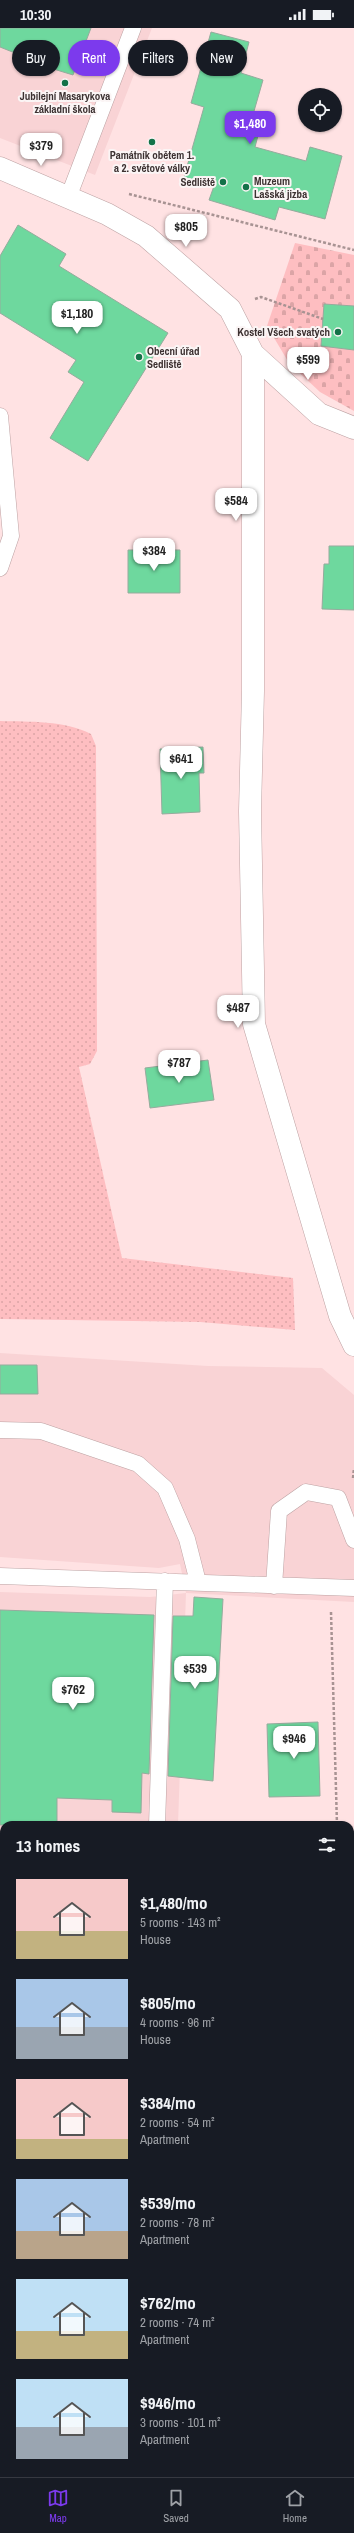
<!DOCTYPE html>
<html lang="en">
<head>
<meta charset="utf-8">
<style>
	body { margin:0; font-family:"Archivo Narrow",sans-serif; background:#20242c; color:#f1f3f6; height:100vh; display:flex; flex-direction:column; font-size:15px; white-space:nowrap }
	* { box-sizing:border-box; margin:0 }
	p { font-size:13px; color:#9ea1a6 }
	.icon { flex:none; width:22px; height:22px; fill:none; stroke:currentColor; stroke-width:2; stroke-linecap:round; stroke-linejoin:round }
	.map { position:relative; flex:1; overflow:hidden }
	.details { position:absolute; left:0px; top:1793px; width:354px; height:656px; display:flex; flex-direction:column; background:#171b24; border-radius:12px 12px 0 0; box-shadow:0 1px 3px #0004 }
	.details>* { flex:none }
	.hud { position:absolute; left:12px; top:12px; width:330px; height:36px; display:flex; gap:8px }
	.tools { position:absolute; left:298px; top:60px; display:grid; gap:8px }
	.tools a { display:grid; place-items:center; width:44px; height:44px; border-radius:50%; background:#171b24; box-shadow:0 1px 3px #0004; font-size:20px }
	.price { position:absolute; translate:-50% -34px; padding:0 9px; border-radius:8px; background:#fff; color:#222; font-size:13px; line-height:26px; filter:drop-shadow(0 1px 2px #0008) }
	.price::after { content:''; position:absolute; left:50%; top:24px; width:12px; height:9px; margin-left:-6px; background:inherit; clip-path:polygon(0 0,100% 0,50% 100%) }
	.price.current { background:#7c3aed; color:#fff }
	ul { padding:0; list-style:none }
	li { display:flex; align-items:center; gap:12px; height:100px; padding:0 16px }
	li span { display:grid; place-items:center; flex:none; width:112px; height:80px; border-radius:0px; color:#555 }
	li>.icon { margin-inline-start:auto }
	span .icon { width:48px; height:48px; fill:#fffc; stroke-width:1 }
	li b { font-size:17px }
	h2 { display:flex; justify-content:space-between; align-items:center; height:48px; padding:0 16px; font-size:17px }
	.pill { padding:0 14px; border-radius:18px; background:#171b24; box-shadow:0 1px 3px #0004; font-size:14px; line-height:36px }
	.pill.current { background:#7c3aed; color:#fff }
	.status { display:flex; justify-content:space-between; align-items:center; height:28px; padding:0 20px; background:#171b24; direction:ltr }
	.status svg { height:11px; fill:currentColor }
	.tabs { display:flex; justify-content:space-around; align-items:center; height:56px; border-top:1px solid #363941; background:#171b24; font-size:11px; color:#9ea1a6 }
	.tabs a { display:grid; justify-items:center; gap:2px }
	.tabs .current { color:#7c3aed }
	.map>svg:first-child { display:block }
	.built { fill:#f9d3d5 }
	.grass { fill:url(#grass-dots) }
	.cemetery { fill:url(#cemetery-stones) }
	.building { fill:#6ed89e; stroke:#95ab9d }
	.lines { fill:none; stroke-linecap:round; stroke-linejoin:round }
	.service-casing { stroke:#bda2a3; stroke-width:17 }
	.minor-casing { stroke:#bda2a3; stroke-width:23 }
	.path { stroke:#a89393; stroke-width:2.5; stroke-dasharray:3 2; stroke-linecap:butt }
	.service { stroke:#fff; stroke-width:16 }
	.minor { stroke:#fff; stroke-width:22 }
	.poi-dot { fill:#137248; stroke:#fbf5f5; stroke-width:1.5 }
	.labels { text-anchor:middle; stroke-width:4; stroke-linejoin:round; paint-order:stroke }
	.poi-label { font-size:11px; font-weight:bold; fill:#3c3131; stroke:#fbf5f5 }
</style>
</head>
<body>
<div class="status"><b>10:30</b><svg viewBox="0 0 49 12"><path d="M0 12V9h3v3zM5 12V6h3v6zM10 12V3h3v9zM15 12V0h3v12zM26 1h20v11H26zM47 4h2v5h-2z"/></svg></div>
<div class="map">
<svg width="354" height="2449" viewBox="0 0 354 2449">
	<defs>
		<pattern id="grass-dots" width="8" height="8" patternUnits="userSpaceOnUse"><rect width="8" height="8" fill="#febec1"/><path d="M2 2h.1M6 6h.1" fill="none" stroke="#dba4a6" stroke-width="1.8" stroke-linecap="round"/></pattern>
		<pattern id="cemetery-stones" width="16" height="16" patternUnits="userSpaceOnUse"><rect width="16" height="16" fill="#febec1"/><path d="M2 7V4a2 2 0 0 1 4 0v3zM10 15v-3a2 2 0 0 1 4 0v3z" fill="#dba4a6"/></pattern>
	</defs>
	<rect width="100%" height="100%" fill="#ffe2e3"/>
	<!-- built -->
	<path class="built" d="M0 0H152L95 147 0 110Z
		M0 1325 208 1338 322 1340 354 1367V1574L186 1565 178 1797H4V2123L0 2122V1564L150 1569 186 1565 180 1536 159 1540 0 1529Z"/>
	<!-- grass -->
	<path class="grass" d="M0 693C30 694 64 692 91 706L96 718 97 1023 90 1036 79 1039 122 1230 293 1250 295 1302 200 1294 0 1291Z
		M0 2140 4 2141V2445H350V2172H354V2449H0Z"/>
	<!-- cemetery -->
	<path class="cemetery" d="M295 215 354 227V383L320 364 289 335 267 298Z"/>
	<!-- building -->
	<path class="building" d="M0 0H91L73 47 34 35 35 33 0 19Z
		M211 4 249 14 241 45 263 52 250 97 260 100 255 119 306 133 310 119 342 128 325 191 279 179 275 192 209 172 214 158 184 149 204 79 191 75Z
		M18 197 66 226 59 238 168 305 88 433 50 410 84 354 68 344 76 332 0 285V228Z
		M324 276 354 278V322L321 318Z
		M329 518H354V582L322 581 324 536H329Z
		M128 522H180V565H128Z
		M203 719 204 745H199L200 784 162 786 160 721Z
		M208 1032 214 1072 150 1080 145 1040Z
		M0 1337H37L38 1366H0Z
		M194 1569 223 1571 213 1753 168 1748 173 1588H193Z
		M0 1582 154 1587 149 1746 142 1745 141 1785 112 1784V1772L57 1770V1797H0Z
		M318 1694 320 1768 269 1769 267 1696Z"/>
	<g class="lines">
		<!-- service casing -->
		<g class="service-casing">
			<path id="service" d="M68 170 133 0
				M0 388 11 508 0 540
				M0 1402 41 1403 138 1436 165 1460 187 1511 198 1554
				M0 1548 354 1560
				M274 1558 279 1483 306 1464 338 1470 354 1512
				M157 1797 165 1553
				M350 1822H354
				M0 2028H4
				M350 2081 354 2085"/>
		</g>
		<!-- minor casing -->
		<g class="minor-casing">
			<path id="minor" d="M0 140 107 186 146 208 230 281 253 326 319 386 354 400
				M253 326V663L250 783 254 996 340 1288 354 1317"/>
		</g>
		<!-- path -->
		<path class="path" d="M129 166 354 222
			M255 271 261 269 323 291
			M353 1450 354 1440
			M331 1584 337 1797
			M350 2181H354
			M0 2441 4 2437"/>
		<!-- service -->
		<use href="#service" class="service"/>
		<!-- minor -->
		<use href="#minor" class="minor"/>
	</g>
	<!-- markers -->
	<g class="poi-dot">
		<circle cx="65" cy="55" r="4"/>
		<circle cx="152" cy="114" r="4"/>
		<circle cx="223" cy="154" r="4"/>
		<circle cx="246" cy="159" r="4"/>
		<circle cx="338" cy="304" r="4"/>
		<circle cx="139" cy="329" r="4"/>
	</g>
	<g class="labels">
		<!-- poi labels -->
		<g class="poi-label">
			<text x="65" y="72">Jubilejní Masarykova<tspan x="65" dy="13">základní škola</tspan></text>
			<text x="152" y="131">Památník obětem 1.<tspan x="152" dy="13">a 2. světové války</tspan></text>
			<text x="254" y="157" text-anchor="start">Muzeum<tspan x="254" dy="13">Lašská jizba</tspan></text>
			<text x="215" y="158" text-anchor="end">Sedliště</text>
			<text x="330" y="308" text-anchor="end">Kostel Všech svatých</text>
			<text x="147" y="327" text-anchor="start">Obecní úřad<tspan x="147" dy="13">Sedliště</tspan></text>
		</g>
	</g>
</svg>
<div class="tools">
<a><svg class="icon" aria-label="locate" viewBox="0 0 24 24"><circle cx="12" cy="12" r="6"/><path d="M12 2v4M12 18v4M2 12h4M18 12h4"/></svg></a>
</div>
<b class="price current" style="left:250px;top:117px">$1,480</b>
<b class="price" style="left:41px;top:139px">$379</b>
<b class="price" style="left:186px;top:220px">$805</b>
<b class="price" style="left:77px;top:307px">$1,180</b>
<b class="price" style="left:308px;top:353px">$599</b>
<b class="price" style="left:236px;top:494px">$584</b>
<b class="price" style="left:154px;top:544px">$384</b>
<b class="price" style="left:181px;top:752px">$641</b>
<b class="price" style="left:238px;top:1001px">$487</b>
<b class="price" style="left:179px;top:1056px">$787</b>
<b class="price" style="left:195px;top:1662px">$539</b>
<b class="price" style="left:73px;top:1683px">$762</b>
<b class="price" style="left:294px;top:1732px">$946</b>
<div class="hud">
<a class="pill">Buy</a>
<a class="pill current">Rent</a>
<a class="pill">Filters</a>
<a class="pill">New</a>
</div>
<section class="details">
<h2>13 homes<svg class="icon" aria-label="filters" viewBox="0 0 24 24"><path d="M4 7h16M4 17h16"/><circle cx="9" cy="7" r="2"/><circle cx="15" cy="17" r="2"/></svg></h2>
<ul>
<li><span style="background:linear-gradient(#f6c9c9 65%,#c2b280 0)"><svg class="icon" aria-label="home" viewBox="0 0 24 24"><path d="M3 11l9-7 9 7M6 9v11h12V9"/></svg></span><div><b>$1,480/mo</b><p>5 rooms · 143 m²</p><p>House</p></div></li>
<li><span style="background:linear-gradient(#a9c7e8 60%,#9aa5b1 0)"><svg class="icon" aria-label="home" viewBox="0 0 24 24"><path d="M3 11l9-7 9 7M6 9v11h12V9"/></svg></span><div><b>$805/mo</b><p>4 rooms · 96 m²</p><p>House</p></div></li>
<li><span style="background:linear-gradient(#f6c9c9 75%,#c2b280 0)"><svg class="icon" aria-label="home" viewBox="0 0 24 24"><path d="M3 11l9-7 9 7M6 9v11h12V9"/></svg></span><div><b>$384/mo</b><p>2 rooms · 54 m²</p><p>Apartment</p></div></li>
<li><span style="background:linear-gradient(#a9c7e8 65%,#b9a48a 0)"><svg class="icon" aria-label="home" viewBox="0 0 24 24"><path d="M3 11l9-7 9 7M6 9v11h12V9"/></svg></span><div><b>$539/mo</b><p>2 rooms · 78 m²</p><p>Apartment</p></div></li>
<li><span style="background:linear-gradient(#bfe0f5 65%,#c2b280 0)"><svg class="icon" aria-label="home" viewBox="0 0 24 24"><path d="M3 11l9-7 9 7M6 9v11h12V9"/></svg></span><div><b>$762/mo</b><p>2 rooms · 74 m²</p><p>Apartment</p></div></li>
<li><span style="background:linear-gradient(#bfe0f5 60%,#9aa5b1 0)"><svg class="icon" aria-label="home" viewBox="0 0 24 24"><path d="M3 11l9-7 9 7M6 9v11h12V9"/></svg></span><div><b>$946/mo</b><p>3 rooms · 101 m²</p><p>Apartment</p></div></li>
</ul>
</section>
</div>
<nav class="tabs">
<a class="current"><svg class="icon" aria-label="map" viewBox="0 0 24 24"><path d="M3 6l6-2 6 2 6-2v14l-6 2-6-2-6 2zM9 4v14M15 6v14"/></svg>Map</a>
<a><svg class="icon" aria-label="saved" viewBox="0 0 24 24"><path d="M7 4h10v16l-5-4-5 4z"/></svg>Saved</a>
<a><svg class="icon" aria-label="home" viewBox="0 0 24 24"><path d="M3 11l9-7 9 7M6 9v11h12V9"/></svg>Home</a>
</nav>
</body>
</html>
